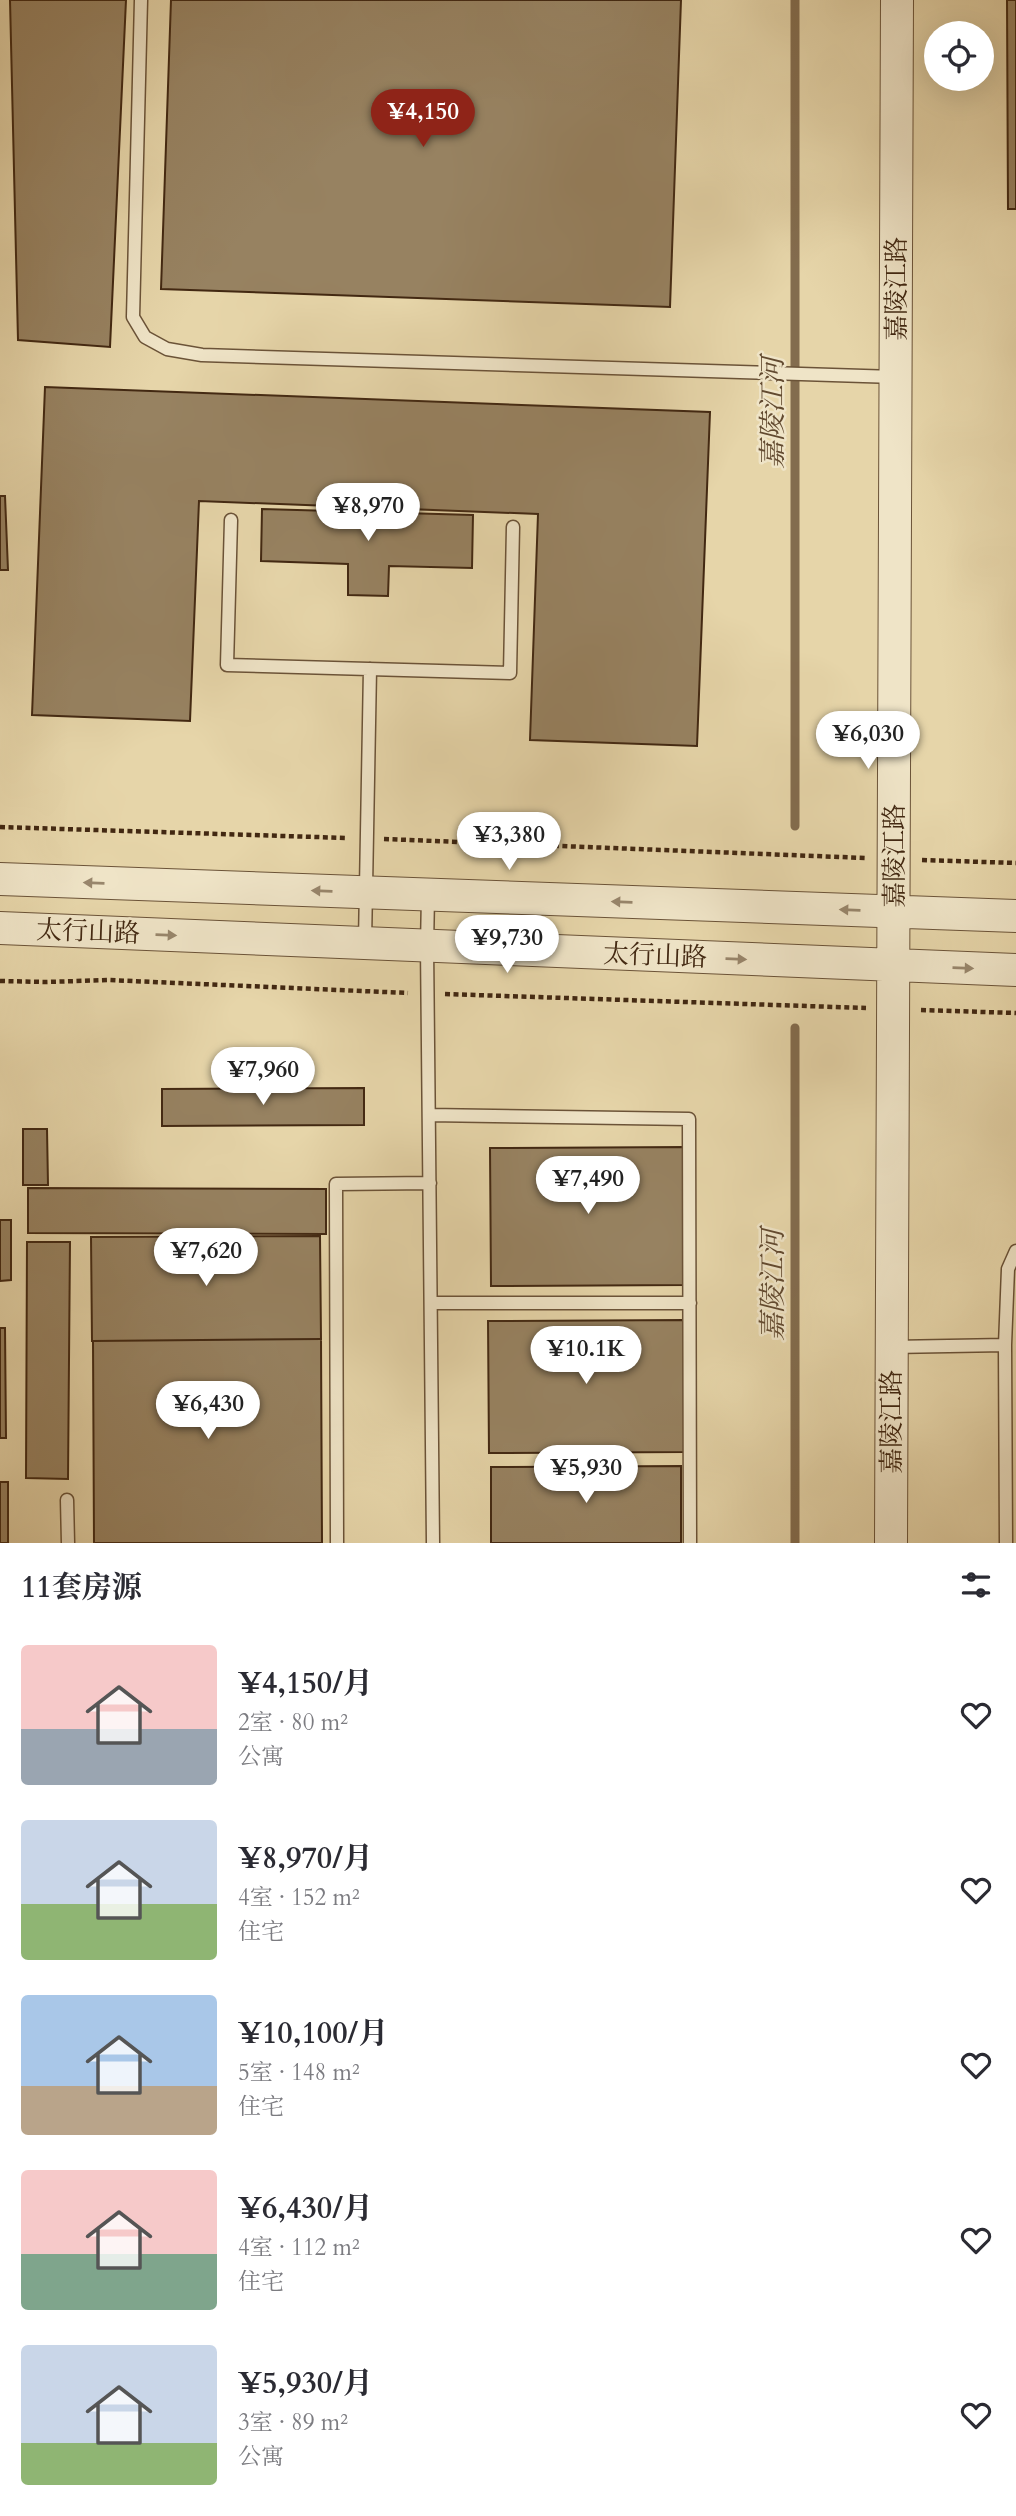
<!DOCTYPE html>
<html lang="zh">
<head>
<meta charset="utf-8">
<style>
	body { margin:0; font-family:Cardo,"Noto Serif SC",serif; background:#f7f7f7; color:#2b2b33; height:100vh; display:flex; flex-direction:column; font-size:26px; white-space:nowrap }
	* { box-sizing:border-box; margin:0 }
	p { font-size:23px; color:#7c7c81 }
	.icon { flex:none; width:38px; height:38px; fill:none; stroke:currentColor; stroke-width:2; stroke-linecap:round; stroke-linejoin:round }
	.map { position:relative; height:1543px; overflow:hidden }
	.drawer { display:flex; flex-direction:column; background:#fff; flex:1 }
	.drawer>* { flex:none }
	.buttons { position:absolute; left:924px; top:21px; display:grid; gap:14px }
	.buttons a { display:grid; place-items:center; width:70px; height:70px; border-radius:50%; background:#fff; box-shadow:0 7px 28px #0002; font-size:35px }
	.price { position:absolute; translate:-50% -60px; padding:0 16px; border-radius:24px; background:#fff; color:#222; font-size:23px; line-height:46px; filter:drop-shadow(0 2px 4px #0008) }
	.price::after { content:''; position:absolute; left:50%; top:42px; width:21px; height:16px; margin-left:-10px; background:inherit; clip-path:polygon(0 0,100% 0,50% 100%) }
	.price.on { background:#8f2418; color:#fff }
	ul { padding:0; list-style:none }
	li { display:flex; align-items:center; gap:21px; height:175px; padding:0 21px }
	li span { display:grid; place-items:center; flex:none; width:196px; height:140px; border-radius:7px; color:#555 }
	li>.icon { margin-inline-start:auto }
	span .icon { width:84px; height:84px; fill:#fffc; stroke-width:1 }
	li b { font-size:30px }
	h2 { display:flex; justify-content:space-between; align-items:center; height:84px; padding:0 21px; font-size:30px }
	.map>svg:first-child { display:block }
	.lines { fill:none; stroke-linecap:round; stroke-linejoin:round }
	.stream { stroke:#836c4e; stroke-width:9 }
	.building { fill:#978261; stroke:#422812; stroke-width:2 }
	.service-casing { stroke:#6b5338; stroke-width:15 }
	.tertiary-casing { stroke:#6b5338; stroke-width:34 }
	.path { stroke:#422812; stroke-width:4.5; stroke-dasharray:5 3.5; stroke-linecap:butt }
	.service { stroke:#efe4c7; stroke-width:12 }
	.tertiary { stroke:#efe4c7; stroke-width:32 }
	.oneway { fill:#98866c }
	.labels { text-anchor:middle; stroke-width:5; stroke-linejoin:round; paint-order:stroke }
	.street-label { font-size:26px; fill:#422812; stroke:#efe4c7 }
	.water-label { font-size:28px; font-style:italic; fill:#624a30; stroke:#efe4c7 }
</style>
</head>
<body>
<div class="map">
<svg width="1016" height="1543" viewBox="0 0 1016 1543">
	<rect width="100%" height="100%" fill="#e6d5a9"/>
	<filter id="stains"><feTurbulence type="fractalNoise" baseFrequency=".00286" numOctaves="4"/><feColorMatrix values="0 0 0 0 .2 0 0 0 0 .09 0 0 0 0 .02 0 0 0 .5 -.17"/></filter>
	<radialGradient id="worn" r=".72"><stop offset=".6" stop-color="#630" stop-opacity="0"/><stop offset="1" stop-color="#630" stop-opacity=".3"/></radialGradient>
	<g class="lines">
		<!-- stream -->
		<path class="stream" d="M795 0V826
			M795 1028V1543"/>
	</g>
	<!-- building -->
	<path class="building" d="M10 0H126L110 347 18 340Z
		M171 0H681L670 307 161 289Z
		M1007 0H1016V209H1008Z
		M45 387 710 412 697 746 530 740 538 514 199 501 190 721 32 715Z
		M0 496H5L8 570H0Z
		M262 509 473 515 472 568 389 566 388 596 348 595V564L261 561Z
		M364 1088V1125L162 1126V1089Z
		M23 1129H47L48 1185H23Z
		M685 1147 686 1285 491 1286 490 1148Z
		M28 1188 326 1189V1234L28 1233Z
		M0 1220H11V1280L0 1281Z
		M320 1236 321 1339 92 1341 91 1237Z
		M27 1242H70L68 1479 26 1478Z
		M684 1320 685 1452 489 1453 488 1321Z
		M0 1328H5L6 1438H0Z
		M321 1339 322 1543H94L93 1341Z
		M681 1466V1543H491V1467Z
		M0 1482H8V1543H0Z"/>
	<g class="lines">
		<!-- service casing -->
		<g class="service-casing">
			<path id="service" d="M141 0 133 317 145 337 167 349 202 355 895 377
				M231 520 227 665 510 673 513 527
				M428 896 427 946 433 1543
				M365 942 370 669
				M429 1115 689 1119 690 1543
				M431 1303H690
				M892 1347 1005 1345
				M67 1500 68 1543
				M337 1543 336 1184 430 1183
				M1006 1543 1005 1345 1008 1269 1016 1251"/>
		</g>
		<!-- tertiary casing -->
		<g class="tertiary-casing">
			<path id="tertiary" d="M0 879 1016 916
				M0 928 1016 970
				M891 1543 897 0"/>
		</g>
		<!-- path -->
		<path class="path" d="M0 827 347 838
			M384 839 865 858
			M922 860 1016 863
			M0 981 46 982 108 980 408 993
			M445 994 866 1008
			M921 1010 1016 1013"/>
		<!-- service -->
		<use href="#service" class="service"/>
		<!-- tertiary -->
		<use href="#tertiary" class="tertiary"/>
	</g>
	<!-- one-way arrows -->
	<defs><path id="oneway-solid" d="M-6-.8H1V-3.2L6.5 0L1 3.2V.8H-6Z" transform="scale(1.75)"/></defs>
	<g class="oneway">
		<use href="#oneway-solid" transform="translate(94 883) rotate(-178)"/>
		<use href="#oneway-solid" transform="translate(322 891) rotate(-178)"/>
		<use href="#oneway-solid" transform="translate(622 902) rotate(-178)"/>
		<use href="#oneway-solid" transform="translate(850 910) rotate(-178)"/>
		<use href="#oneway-solid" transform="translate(166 935) rotate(2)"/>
		<use href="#oneway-solid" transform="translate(736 959) rotate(2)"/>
		<use href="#oneway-solid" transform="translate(963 968) rotate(2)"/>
	</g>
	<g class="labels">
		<!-- street labels -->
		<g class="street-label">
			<text transform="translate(896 289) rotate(-90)" y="9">嘉陵江路</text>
			<text transform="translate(894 856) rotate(-90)" y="9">嘉陵江路</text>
			<text transform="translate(88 931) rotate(2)" y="9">太行山路</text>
			<text transform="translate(655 955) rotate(2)" y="9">太行山路</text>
			<text transform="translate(891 1422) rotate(-90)" y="9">嘉陵江路</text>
		</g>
		<!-- water labels -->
		<g class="water-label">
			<text transform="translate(772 413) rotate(-90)" y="10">嘉陵江河</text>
			<text transform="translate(772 1285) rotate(-90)" y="10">嘉陵江河</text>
		</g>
	</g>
	<rect width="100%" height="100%" filter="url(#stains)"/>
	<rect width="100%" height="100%" fill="url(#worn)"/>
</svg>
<div class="buttons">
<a><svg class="icon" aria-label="locate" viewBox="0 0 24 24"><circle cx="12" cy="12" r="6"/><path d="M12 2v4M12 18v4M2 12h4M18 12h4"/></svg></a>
</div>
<b class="price on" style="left:423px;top:149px">¥4,150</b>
<b class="price" style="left:368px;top:543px">¥8,970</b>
<b class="price" style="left:868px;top:771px">¥6,030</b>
<b class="price" style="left:509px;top:872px">¥3,380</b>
<b class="price" style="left:507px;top:975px">¥9,730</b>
<b class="price" style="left:263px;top:1107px">¥7,960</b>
<b class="price" style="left:588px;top:1216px">¥7,490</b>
<b class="price" style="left:206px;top:1288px">¥7,620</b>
<b class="price" style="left:586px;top:1386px">¥10.1K</b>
<b class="price" style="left:208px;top:1441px">¥6,430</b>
<b class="price" style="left:586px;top:1505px">¥5,930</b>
</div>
<section class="drawer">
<h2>11套房源<svg class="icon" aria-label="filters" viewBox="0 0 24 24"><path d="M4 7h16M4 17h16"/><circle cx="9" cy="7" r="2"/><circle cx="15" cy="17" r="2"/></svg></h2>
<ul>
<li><span style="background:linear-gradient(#f6c9c9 60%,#9aa5b1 0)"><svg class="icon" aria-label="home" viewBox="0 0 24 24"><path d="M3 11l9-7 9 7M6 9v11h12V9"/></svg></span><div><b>¥4,150/月</b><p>2室 · 80 m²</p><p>公寓</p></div><svg class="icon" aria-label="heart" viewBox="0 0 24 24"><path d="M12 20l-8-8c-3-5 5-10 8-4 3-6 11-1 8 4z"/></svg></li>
<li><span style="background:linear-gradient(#c9d6e8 60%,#8fb573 0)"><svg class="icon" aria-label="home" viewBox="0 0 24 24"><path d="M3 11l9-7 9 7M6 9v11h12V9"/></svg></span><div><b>¥8,970/月</b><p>4室 · 152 m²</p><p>住宅</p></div><svg class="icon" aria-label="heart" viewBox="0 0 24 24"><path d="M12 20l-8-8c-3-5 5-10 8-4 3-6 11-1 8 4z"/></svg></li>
<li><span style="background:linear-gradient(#a9c7e8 65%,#b9a48a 0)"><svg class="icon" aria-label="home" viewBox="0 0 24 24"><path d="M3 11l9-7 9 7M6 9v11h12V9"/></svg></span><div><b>¥10,100/月</b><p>5室 · 148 m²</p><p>住宅</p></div><svg class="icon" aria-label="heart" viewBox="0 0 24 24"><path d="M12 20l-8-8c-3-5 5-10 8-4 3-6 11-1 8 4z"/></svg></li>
<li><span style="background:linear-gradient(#f6c9c9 60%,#7fa58c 0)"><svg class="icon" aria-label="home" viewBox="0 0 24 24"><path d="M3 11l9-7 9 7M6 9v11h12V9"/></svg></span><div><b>¥6,430/月</b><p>4室 · 112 m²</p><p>住宅</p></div><svg class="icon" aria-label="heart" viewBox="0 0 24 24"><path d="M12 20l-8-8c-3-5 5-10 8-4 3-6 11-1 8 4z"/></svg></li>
<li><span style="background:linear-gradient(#c9d6e8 70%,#8fb573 0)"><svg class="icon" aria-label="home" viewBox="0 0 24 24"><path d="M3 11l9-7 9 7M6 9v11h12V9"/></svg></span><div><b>¥5,930/月</b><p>3室 · 89 m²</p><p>公寓</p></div><svg class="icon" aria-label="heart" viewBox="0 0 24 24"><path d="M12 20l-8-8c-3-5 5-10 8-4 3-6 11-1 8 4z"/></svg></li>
</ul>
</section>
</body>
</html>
